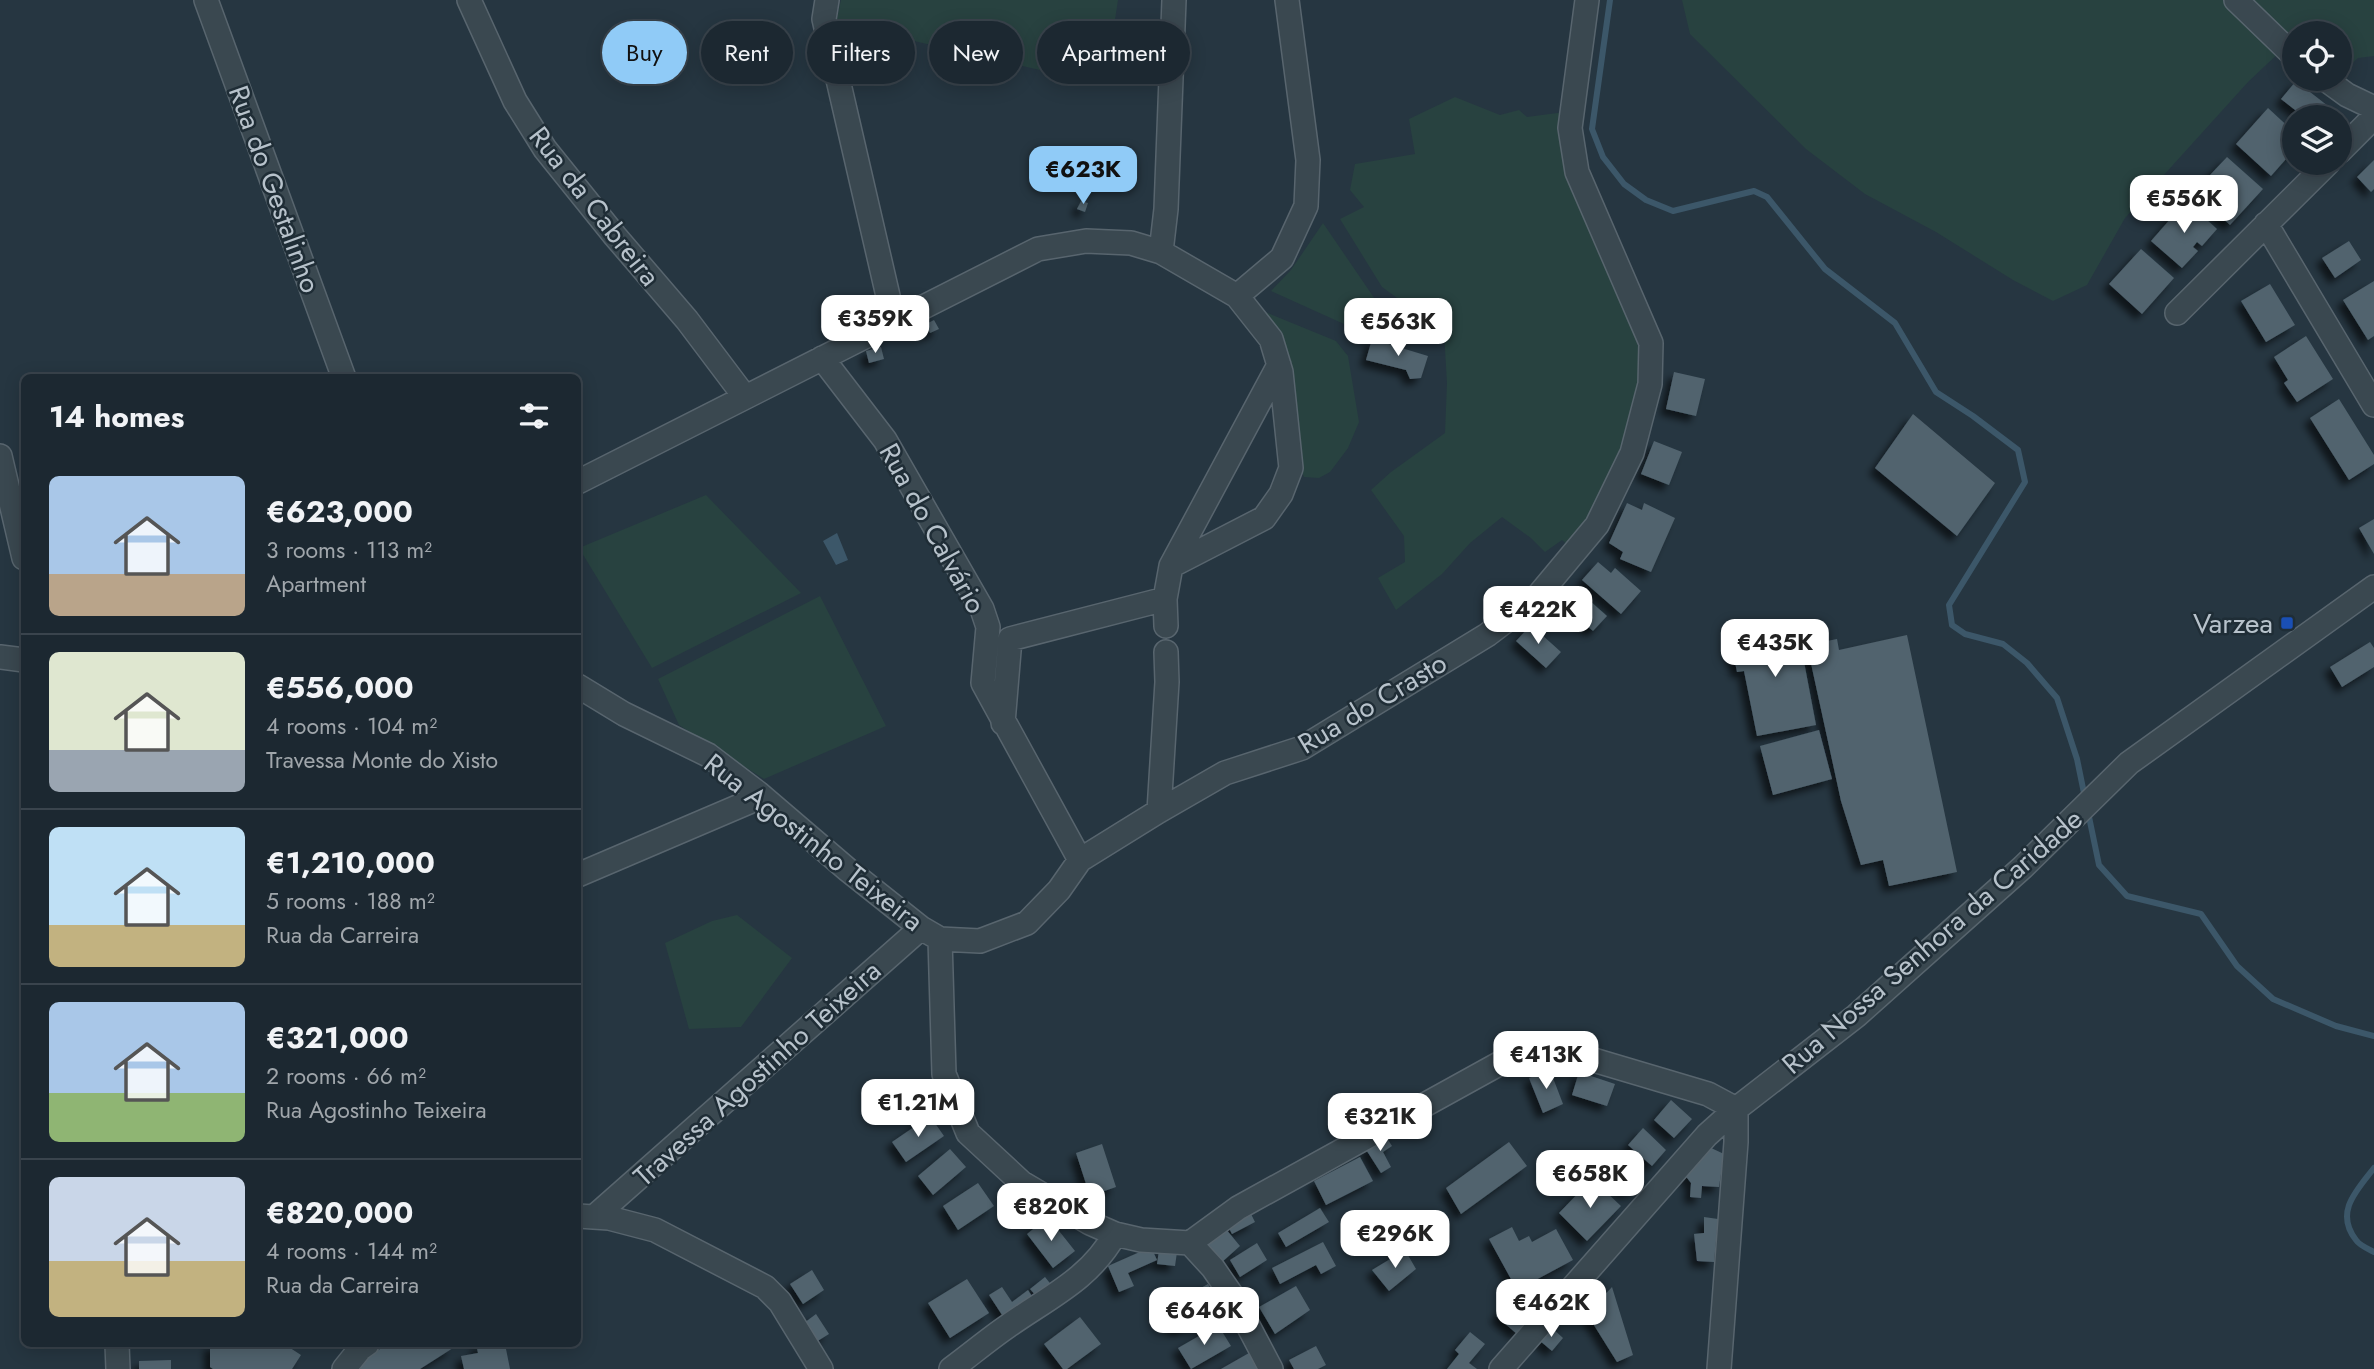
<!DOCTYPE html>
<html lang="en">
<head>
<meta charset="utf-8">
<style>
	body { margin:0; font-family:Jost,sans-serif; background:#29343d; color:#f1f3f6; height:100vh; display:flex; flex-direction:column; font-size:26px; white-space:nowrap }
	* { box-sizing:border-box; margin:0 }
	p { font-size:23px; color:#a0a6ab }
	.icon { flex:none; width:38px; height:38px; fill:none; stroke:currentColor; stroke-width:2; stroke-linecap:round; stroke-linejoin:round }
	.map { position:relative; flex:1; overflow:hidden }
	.details { position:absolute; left:21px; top:374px; width:560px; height:973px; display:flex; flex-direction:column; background:#1c2831; border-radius:10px; box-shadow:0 4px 18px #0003,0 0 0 2px #3a444d }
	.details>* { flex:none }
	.hud { position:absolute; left:602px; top:21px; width:665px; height:63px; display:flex; gap:14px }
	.buttons { position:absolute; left:2282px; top:21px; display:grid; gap:14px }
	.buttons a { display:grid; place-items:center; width:70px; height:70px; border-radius:50%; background:#1c2831; box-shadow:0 4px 18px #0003,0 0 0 2px #3a444d; font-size:35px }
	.price { position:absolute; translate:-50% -60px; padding:0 16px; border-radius:14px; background:#fff; color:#222; font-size:23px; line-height:46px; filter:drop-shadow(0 2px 4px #0008) }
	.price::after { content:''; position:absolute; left:50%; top:42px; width:21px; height:16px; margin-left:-10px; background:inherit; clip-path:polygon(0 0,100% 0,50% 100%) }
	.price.current { background:#90cbf7; color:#111 }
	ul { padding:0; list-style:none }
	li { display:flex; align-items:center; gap:21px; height:175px; padding:0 28px }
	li+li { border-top:2px solid #3a444d }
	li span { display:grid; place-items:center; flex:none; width:196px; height:140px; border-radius:10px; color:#555 }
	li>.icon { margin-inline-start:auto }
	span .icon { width:84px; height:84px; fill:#fffc; stroke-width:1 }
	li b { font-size:30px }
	h2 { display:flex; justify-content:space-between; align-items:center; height:84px; padding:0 28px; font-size:30px }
	.tag { padding:0 24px; border-radius:32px; background:#1c2831; box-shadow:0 4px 18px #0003,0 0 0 2px #3a444d; font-size:24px; line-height:63px }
	.tag.current { background:#90cbf7; color:#111 }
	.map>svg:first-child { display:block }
	.green { fill:#284240 }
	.water { fill:#3c5769 }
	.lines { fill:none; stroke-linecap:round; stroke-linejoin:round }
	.stream { stroke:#3c5769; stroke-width:6 }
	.building { fill:#51636e; filter:url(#shadow) }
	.minor-casing { stroke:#58656e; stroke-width:26 }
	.minor { stroke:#3a4850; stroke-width:23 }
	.transit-dot { fill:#1a4fb4; stroke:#1f2d36; stroke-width:2.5 }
	.labels { text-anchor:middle; stroke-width:5; stroke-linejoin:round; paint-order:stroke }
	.street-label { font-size:28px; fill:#b7c2cb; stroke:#1f2d36 }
	.poi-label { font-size:28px; fill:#b7c2cb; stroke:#1f2d36; text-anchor:end }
</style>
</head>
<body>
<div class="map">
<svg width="2374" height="1369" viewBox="0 0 2374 1369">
	<defs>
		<filter id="shadow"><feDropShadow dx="-6" dy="6" stdDeviation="3.5" flood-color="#0009"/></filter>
	</defs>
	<rect width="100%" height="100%" fill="#263641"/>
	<!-- green -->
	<path class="green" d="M841 0H1118L1105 85 836 23Z
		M1682 0H2374V56L2358 58 2346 69 2340 67V33H2294V51L2284 48 2248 82 2125 218 2087 285 2053 301 2013 280 1936 232 1865 194 1806 149 1690 34Z
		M1455 97 1500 115 1519 110 1527 117 1565 112 1633 323 1644 375 1634 446 1570 547 1562 540 1545 552 1531 538 1502 517 1470 543 1442 574 1396 610 1378 578 1405 562 1404 536 1371 490 1391 472 1445 433 1447 383 1444 332 1382 287 1340 219 1364 207 1350 190 1355 164 1415 154 1409 119Z
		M1323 223 1379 305 1358 324H1344L1271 291 1291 270Z
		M1263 311 1336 341 1348 356 1359 422 1348 448 1330 472 1319 478 1304 477 1302 472 1286 346 1279 329Z
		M706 495 801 593 652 668 579 548Z
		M820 596 886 726 764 779 679 725 658 679Z
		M737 915 792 958 741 1027 689 1029 665 943 712 921Z"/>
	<!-- water -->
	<path class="water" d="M837 533 848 560 836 565 823 541Z"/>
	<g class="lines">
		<!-- stream -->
		<path class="stream" d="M1610 0 1592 129 1603 157 1624 184 1646 200 1673 211 1754 191 1767 197 1825 269 1895 323 1936 392 1973 416 2018 450 2025 482 1949 605 1952 625 1965 634 2003 644 2027 663 2057 698 2077 759 2085 798
			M2088 812 2099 865 2127 896 2201 914 2237 966 2273 999 2336 1026 2374 1036
			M2374 1168C2357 1190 2334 1212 2356 1240 2359 1245 2368 1249 2374 1252"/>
	</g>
	<!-- building -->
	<path class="building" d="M2296 81 2328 106 2320 117H2304L2281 99Z
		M2268 108 2294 132V150L2271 176 2236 144Z
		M2227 157 2263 189 2230 225 2194 192Z
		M2374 160V189L2371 192 2357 177Z
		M1081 201 1088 203 1085 212 1077 209Z
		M2186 201 2217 229 2202 246 2197 242 2193 247 2198 251 2182 268 2151 241Z
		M2349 241 2361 260 2335 278 2322 258Z
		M2141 249 2174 278 2142 314 2109 284Z
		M2374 281V336L2368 340 2343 300Z
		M2270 284 2295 325 2266 342 2241 301Z
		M934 320 939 329 930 333 926 324Z
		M2306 336 2333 379 2297 402 2284 383 2288 380 2274 357Z
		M1372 339 1428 356 1421 378 1410 379 1406 370 1366 360Z
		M881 347 884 359 869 363 866 351Z
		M1674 372 1705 379 1696 416 1666 409Z
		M2339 399 2374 455V464L2349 480 2310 418Z
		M1913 414 1995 483 1957 536 1875 468Z
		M1654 441 1682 452 1669 485 1641 474Z
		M1627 503 1642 510 1644 503 1675 518 1651 572 1620 559 1623 552 1609 543Z
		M2374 519V554L2359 528Z
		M1598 562 1611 573 1615 568 1641 591 1621 614 1582 580Z
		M1574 587 1607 616 1593 631 1560 602Z
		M1531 625 1561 652 1546 668 1516 641Z
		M1797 625 1816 725 1757 736 1744 671 1737 672 1730 638Z
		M1907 635 1957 872 1889 886 1883 860 1861 865 1841 801 1807 645 1837 639 1839 650Z
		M2370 642 2374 648V667L2342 687 2330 667Z
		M1819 730 1832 779 1773 795 1760 746Z
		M1550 1070 1563 1104 1543 1113 1529 1078Z
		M1579 1072 1615 1084 1607 1106 1572 1095Z
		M1671 1100 1692 1119 1674 1138 1654 1120Z
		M930 1116 944 1136 906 1162 892 1142Z
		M1643 1128 1666 1150 1652 1166 1628 1145Z
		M1385 1135 1392 1146 1383 1152 1391 1167 1381 1173 1365 1148Z
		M1509 1142 1527 1166 1461 1214 1446 1188Z
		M1102 1144 1116 1187 1090 1196 1076 1153Z
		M1709 1147 1724 1154 1719 1187 1702 1186 1701 1198 1690 1197 1691 1183 1684 1174Z
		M950 1149 966 1167 933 1195 918 1176Z
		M1360 1157 1373 1181 1326 1205 1314 1181Z
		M1622 1160 1640 1177 1626 1192 1608 1175Z
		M1592 1179 1621 1206 1587 1241 1559 1213Z
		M978 1183 994 1206 958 1230 943 1206Z
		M1320 1208 1329 1222 1286 1247 1278 1233Z
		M1250 1212 1255 1222 1232 1234 1227 1224Z
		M1048 1217 1075 1251 1053 1268 1027 1234Z
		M1704 1217 1718 1219 1714 1262 1697 1261 1694 1234 1704 1233Z
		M1512 1227 1519 1241 1529 1236 1532 1242 1556 1229 1573 1260 1517 1290 1489 1239Z
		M1225 1228 1240 1246 1222 1262 1206 1243Z
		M1323 1242 1336 1266 1321 1274 1316 1265 1280 1284 1272 1268Z
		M1257 1243 1267 1260 1240 1277 1230 1260Z
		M1151 1247 1157 1260 1128 1273 1134 1286 1119 1292 1108 1266Z
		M1159 1250 1177 1252 1175 1266 1157 1264Z
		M1405 1250 1416 1269 1389 1291 1372 1270Z
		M812 1270 824 1290 803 1304 790 1284Z
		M1045 1277 1053 1287 1038 1298 1030 1289Z
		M967 1279 989 1313 950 1338 928 1303Z
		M1208 1284 1220 1307 1177 1330 1165 1308Z
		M1296 1286 1310 1310 1275 1334 1259 1307Z
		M1002 1287 1012 1302 1028 1290 1035 1301 1006 1321 989 1295Z
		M1612 1287 1633 1355 1617 1362 1587 1314Z
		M1508 1303 1529 1321 1517 1334 1496 1316Z
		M816 1314 829 1334 816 1342 804 1323Z
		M1080 1317 1101 1344 1067 1369H1063L1044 1344Z
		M1218 1325 1231 1346 1191 1369 1178 1348Z
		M1551 1327 1563 1338 1552 1351 1539 1340Z
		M1470 1332 1485 1344 1469 1363 1477 1369H1447L1459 1354 1455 1350Z
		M210 1344H284L301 1355 292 1369H213L210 1367Z
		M388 1344H450L453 1348 420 1369H361L358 1363Z
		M476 1344H505L510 1369H464L461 1356 478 1353Z
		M1316 1346 1326 1365 1318 1369H1294L1289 1360Z
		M1249 1353 1258 1369H1221Z
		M171 1360V1369H139V1361Z"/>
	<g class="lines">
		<!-- minor casing -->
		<g class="minor-casing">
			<path id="minor" d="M206 0 344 378
				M469 0 515 101 545 149 615 236 687 320 745 397
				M827 0 824 19 894 322
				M2236 0 2294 56
				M2325 79 2347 95 2374 108
				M2340 151 2374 117
				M2266 224 2374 405
				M1161 252 1166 209 1174 0
				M1237 296 1282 258 1306 206 1308 160 1287 0
				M2177 313 2328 163
				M822 358 885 440 982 609 988 627 983 683 1080 860
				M0 456 24 558
				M578 482 1038 249 1086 241 1131 243 1161 252 1237 296 1271 339 1281 372 1291 468 1281 494 1264 518 1171 566
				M1166 626 1165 599 1171 566 1279 365
				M0 657 24 660
				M578 686 624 714 708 755 758 793 848 870 921 928 940 939 980 941 1027 923 1059 890 1080 860 1159 811 1225 773 1302 748 1487 635 1537 597 1597 525 1632 453 1650 384 1651 343 1577 172 1570 128 1587 0
				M1003 723 1010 639 1165 599
				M1159 811 1167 682 1166 652
				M578 875 749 802 758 793
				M940 939 944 1074 968 1133 1022 1183 1090 1223 1115 1234 1141 1240 1190 1243 1213 1268 1233 1297 1271 1369
				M578 1216 609 1218 655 1230 765 1287 780 1302 821 1369
				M594 1217 921 928
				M1190 1243 1238 1208 1506 1060 1541 1053 1580 1056 1708 1094 1736 1109
				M117 1344 118 1369
				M344 1369 360 1349 367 1344
				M951 1369C970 1355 989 1339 1008 1326 1049 1297 1090 1279 1115 1234
				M1501 1369 1707 1135 1736 1109 1856 1016 2023 867 2129 763 2374 587
				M1719 1369 1736 1142V1109"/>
		</g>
		<!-- minor -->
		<use href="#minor" class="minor"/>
	</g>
	<!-- markers -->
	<rect class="transit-dot" x="2280" y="616" width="14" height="14" rx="3.5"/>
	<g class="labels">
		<!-- street labels -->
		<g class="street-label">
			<text transform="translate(275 189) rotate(70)" y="10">Rua do Gestalinho</text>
			<text transform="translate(595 206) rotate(52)" y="10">Rua da Cabreira</text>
			<text transform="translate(933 528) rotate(61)" y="10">Rua do Calvário</text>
			<text transform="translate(1372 703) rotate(-31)" y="10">Rua do Crasto</text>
			<text transform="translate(814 842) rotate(38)" y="10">Rua Agostinho Teixeira</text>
			<text transform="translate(1932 941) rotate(-41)" y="10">Rua Nossa Senhora da Caridade</text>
			<text transform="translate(757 1073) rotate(-42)" y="10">Travessa Agostinho Teixeira</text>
		</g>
		<!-- poi labels -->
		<g class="poi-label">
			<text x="2273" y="633">Varzea</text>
		</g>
	</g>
</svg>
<div class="buttons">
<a><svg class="icon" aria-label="locate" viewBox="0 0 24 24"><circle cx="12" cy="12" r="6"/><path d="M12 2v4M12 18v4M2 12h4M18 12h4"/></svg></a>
<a><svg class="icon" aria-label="layers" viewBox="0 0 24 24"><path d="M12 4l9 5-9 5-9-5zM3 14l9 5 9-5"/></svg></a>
</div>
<b class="price current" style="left:1083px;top:206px">€623K</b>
<b class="price" style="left:2184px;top:235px">€556K</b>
<b class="price" style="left:875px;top:355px">€359K</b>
<b class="price" style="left:1398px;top:358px">€563K</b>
<b class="price" style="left:1538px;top:646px">€422K</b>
<b class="price" style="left:1775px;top:679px">€435K</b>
<b class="price" style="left:1546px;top:1091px">€413K</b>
<b class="price" style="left:918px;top:1139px">€1.21M</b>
<b class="price" style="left:1380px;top:1153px">€321K</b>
<b class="price" style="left:1590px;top:1210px">€658K</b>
<b class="price" style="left:1051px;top:1243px">€820K</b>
<b class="price" style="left:1395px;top:1270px">€296K</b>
<b class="price" style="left:1551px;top:1339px">€462K</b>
<b class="price" style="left:1204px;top:1347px">€646K</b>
<div class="hud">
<a class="tag current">Buy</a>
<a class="tag">Rent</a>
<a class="tag">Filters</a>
<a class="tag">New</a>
<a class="tag">Apartment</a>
</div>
<section class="details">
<h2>14 homes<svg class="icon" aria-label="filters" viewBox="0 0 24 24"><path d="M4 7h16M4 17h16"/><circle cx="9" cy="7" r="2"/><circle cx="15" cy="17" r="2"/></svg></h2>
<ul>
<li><span style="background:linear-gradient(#a9c7e8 70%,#b9a48a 0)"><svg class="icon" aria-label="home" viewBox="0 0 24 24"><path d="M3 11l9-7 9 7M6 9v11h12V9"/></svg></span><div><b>€623,000</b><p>3 rooms · 113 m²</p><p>Apartment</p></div></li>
<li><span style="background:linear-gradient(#dfe7d0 70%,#9aa5b1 0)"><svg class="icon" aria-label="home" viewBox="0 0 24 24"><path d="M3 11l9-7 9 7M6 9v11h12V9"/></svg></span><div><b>€556,000</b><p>4 rooms · 104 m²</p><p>Travessa Monte do Xisto</p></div></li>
<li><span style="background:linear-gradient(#bfe0f5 70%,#c2b280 0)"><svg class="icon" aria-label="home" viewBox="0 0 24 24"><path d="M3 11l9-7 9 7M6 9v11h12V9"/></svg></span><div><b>€1,210,000</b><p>5 rooms · 188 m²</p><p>Rua da Carreira</p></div></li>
<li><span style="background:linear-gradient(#a9c7e8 65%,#8fb573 0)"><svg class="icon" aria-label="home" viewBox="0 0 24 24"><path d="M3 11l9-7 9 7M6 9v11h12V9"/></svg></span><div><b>€321,000</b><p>2 rooms · 66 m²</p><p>Rua Agostinho Teixeira</p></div></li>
<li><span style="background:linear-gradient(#c9d6e8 60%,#c2b280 0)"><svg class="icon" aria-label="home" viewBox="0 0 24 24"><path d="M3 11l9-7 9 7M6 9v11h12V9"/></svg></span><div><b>€820,000</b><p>4 rooms · 144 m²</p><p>Rua da Carreira</p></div></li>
</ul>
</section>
</div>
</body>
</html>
